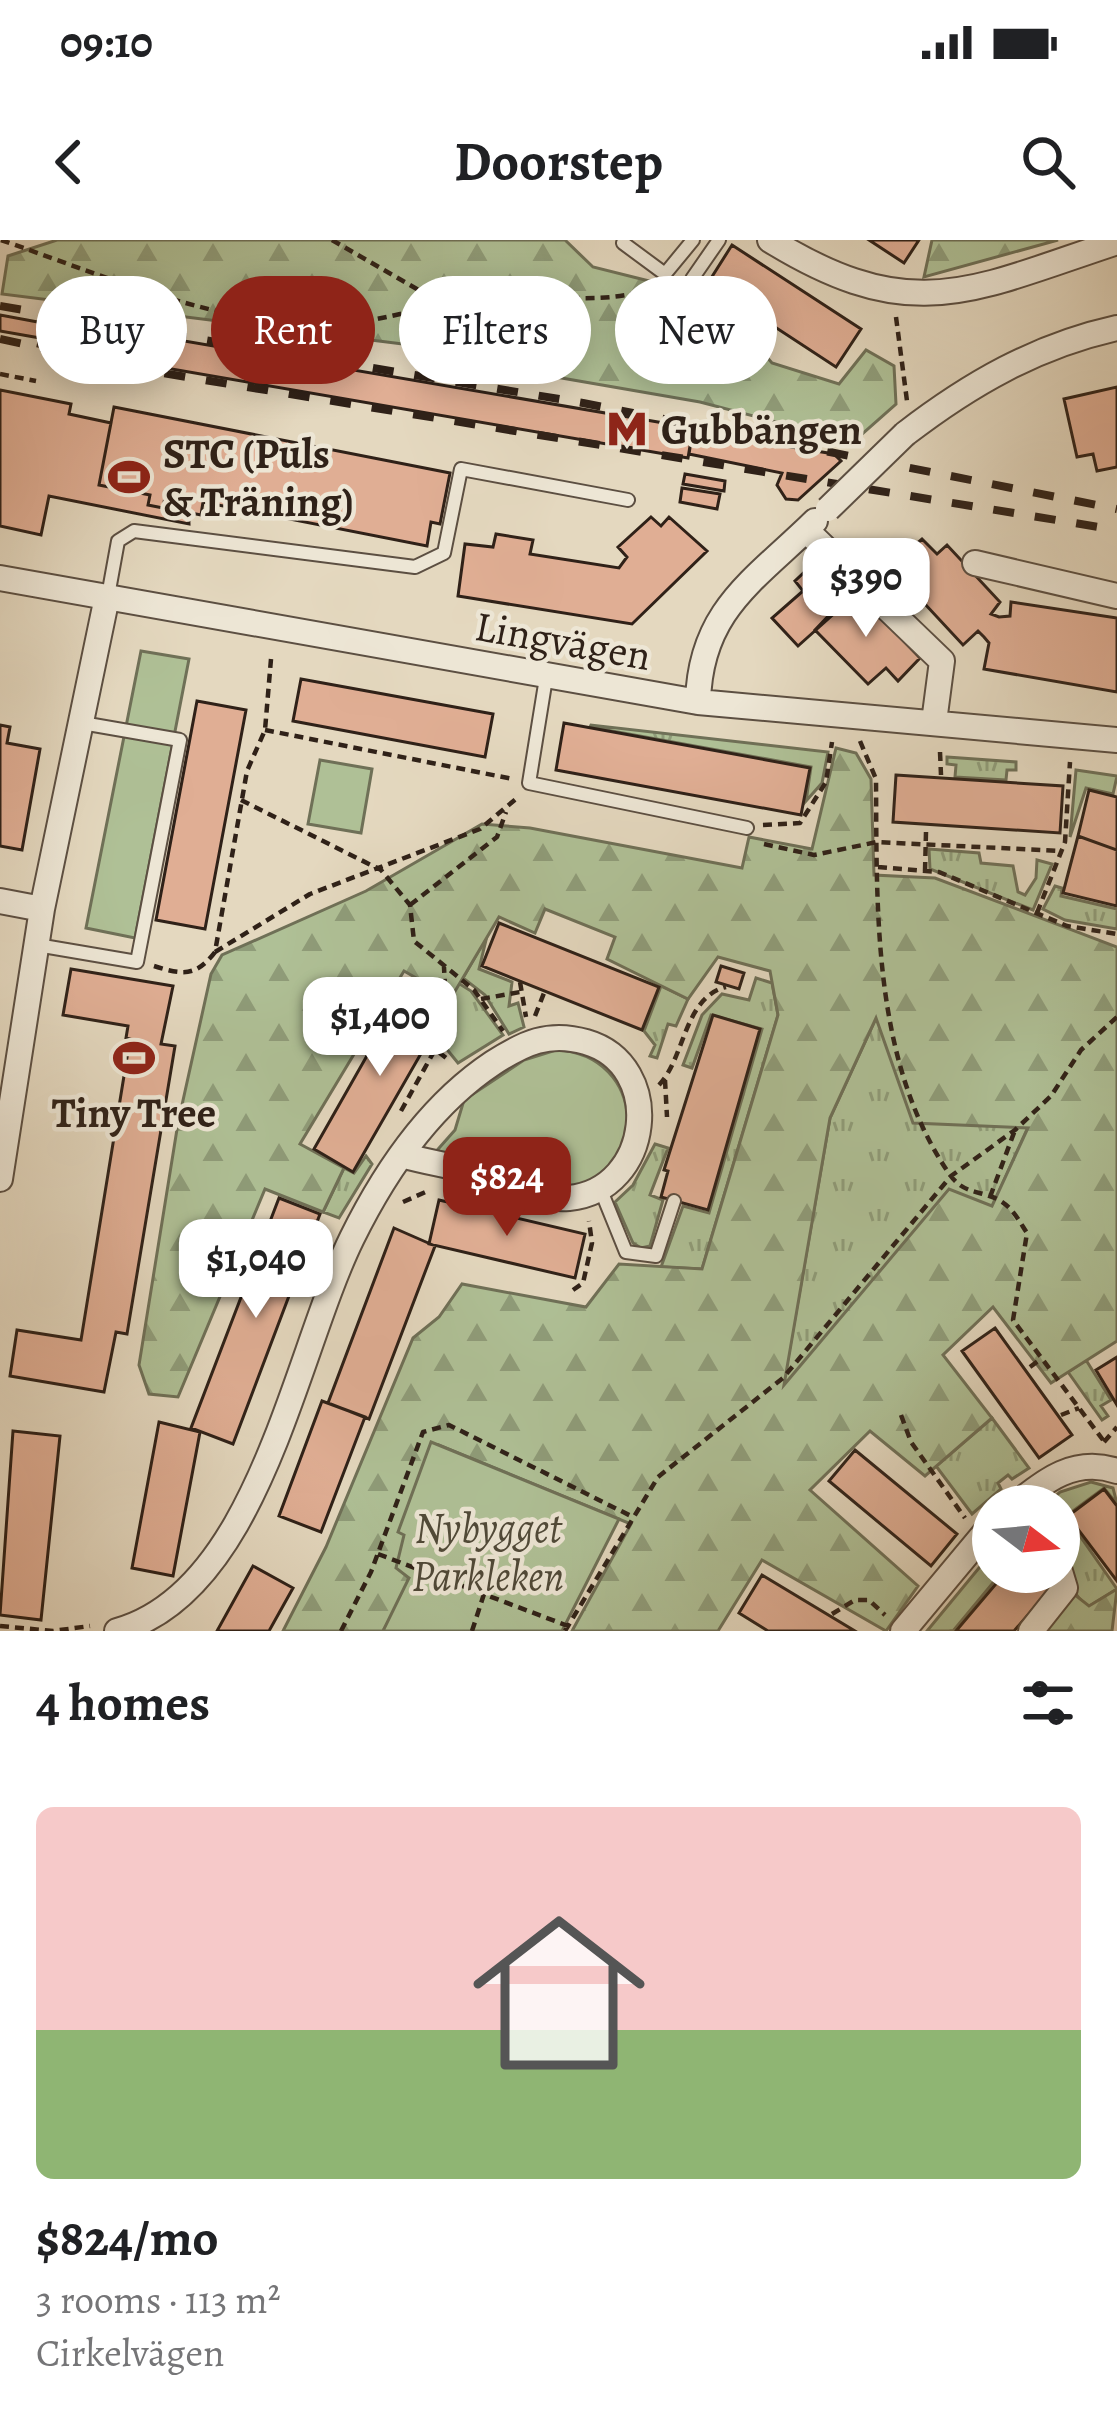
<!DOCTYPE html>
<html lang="en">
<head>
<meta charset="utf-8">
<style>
	body { margin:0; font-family:Alegreya,serif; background:#f2f2f2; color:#202124; height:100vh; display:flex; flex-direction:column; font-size:45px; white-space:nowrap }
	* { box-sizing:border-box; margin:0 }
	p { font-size:39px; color:#757577 }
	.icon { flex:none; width:66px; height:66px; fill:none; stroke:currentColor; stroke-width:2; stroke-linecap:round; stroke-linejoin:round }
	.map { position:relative; height:1391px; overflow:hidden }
	.details { display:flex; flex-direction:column; background:#fff; flex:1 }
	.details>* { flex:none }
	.hud { position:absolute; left:36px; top:36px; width:1047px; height:108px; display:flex; gap:24px }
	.needle { width:78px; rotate:106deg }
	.controls { position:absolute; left:972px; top:1245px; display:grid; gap:24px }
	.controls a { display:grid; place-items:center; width:108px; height:108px; border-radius:50%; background:#fff; box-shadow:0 6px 30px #0003; font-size:60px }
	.price { position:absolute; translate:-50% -102px; padding:0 27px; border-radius:24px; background:#fff; color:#222; font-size:39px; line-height:78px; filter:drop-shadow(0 3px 6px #0008) }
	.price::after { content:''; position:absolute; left:50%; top:72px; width:36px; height:27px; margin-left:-18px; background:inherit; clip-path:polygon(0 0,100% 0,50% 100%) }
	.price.on { background:#8f2418; color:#fff }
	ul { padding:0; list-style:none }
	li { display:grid; align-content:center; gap:24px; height:636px; padding:0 36px }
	li span { display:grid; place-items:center; height:372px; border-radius:18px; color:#555 }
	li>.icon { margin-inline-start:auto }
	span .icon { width:216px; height:216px; fill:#fffc; stroke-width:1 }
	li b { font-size:51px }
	h2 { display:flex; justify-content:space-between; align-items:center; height:144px; padding:0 36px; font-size:51px }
	.tag { padding:0 42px; border-radius:54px; background:#fff; box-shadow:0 6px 30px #0003; font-size:42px; line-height:108px }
	.tag.on { background:#8f2418; color:#fff }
	.status { display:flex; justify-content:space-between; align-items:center; height:84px; padding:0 60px; background:#fff; direction:ltr }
	.status svg { height:33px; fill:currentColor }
	header { display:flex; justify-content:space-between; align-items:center; height:156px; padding:0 36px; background:#fff; font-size:54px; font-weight:600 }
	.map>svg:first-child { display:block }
	.grass { fill:url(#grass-tufts); stroke:#6f7057; stroke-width:3 }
	.forest { fill:url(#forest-firs); stroke:#6f7057; stroke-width:3; fill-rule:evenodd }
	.green { fill:#afc096; stroke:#6f7057; stroke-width:3 }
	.building { fill:#e0ae94; stroke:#2f2118; stroke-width:3 }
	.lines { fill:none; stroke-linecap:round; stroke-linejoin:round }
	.lane-casing { stroke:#5c4f42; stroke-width:16 }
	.street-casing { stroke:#5c4f42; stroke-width:28 }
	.path { stroke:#2f2118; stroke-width:4.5; stroke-dasharray:9 6; stroke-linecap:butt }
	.lane { stroke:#ede6d5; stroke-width:12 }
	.street { stroke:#ede6d5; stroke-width:24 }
	.rail { stroke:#2f2118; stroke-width:8; stroke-dasharray:21 21; stroke-linecap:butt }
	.street-bridge-casing { stroke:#5c4f42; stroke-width:28; stroke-linecap:butt }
	.street-bridge { stroke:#ede6d5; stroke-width:24 }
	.labels { text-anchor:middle; stroke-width:9; stroke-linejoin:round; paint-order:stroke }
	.poi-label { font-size:42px; font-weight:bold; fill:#2f2118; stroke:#ede6d5; text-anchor:start }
	.street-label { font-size:42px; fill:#2f2118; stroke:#ede6d5 }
	.park-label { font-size:42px; font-style:italic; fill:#4f4938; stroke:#ede6d5 }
</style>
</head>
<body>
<div class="status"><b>09:10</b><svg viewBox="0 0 49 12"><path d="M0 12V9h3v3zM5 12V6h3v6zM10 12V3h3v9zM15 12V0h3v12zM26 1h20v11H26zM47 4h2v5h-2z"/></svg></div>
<header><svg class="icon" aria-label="back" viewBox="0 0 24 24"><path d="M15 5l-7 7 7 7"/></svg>Doorstep<svg class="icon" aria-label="search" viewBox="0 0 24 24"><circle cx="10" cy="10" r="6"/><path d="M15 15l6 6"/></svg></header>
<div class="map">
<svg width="1117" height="1391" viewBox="0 0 1117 1391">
	<defs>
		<pattern id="grass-tufts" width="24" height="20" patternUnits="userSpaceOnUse" patternTransform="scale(3)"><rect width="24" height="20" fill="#afc096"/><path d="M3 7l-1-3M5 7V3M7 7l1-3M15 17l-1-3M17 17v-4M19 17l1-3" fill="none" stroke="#8f9c79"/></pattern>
		<pattern id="forest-firs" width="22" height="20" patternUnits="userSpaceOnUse" patternTransform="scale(3)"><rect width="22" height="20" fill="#afc096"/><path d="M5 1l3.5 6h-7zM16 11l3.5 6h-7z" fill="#8f9c79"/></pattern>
	</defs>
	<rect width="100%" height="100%" fill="#e4d8bf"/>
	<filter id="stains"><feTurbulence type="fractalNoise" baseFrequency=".00167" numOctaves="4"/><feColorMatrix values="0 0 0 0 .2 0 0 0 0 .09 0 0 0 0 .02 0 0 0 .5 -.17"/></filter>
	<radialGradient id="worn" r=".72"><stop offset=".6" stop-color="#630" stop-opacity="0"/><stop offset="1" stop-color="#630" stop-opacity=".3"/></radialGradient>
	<!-- grass -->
	<path class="grass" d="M590 487 591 485 828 512 822 543 806 561 811 527Z
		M947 517 1016 522V530H1007L1006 540 955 537 956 525 947 524Z
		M1076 530 1117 536 1113 554 1086 548 1070 597Z
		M929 609 979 613 981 623 1013 626 1018 652 1025 655 1036 638 1037 620 1052 624 1033 670 930 629Z
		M1055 646 1062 648 1061 656 1117 669V689L1065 680 1043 669Z
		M487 696 479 729 512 742 509 766 518 763 524 787 509 794 485 755 463 738Z
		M447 736 471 751 503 795 458 823 445 807 453 765Z
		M756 738 772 743 778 775 702 1029 661 1027 683 966 709 973 762 789 711 775 692 828 683 825 702 775 722 754 749 760Z
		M661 746 688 759 676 786 668 784 657 818 650 816 655 805 644 791Z
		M877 776 1028 887 992 967 783 1147 830 878Z
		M655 904 668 908 650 955 663 960 650 1006 641 1008 633 1003 615 962 633 945Z
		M366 916 372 924 339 978 323 972 344 928 354 933Z
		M1086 1120 1111 1160 1101 1166 1108 1176 1102 1180 1068 1132Z
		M992 1178 1029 1228 1012 1239 1008 1235 998 1243 1001 1249 972 1274 936 1226Z
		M1091 1242 1113 1248 1117 1264 1104 1248 1066 1276 1117 1349 1088 1367C1056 1339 1059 1306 1059 1266H1044L1060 1252Z
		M993 1311V1332H1002L953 1391H927Z"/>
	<!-- forest -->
	<path class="forest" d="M57 0H565L593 27 665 45 744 91 772 123 839 144 866 110 894 126 896 164 853 202 700 162 527 132 443 109 2 54 8 16Z
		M932 0H1058L924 37Z
		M836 508 856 513 871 539 874 635 935 638 1117 707V1101L1051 1143 993 1067 943 1115 992 1178 925 1236 870 1191 810 1250 918 1346 886 1391 762 1320 718 1391H572L631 1284 439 1205 405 1353 383 1391H283L326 1307 413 1098 439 1077 462 1044 586 1067 619 1024 702 1029 778 775 770 731 718 717 688 759 607 719 615 697 545 669 535 693 499 677 451 758 404 731 300 904 344 928 323 972 265 949 178 1157 149 1154 139 1125 178 883 211 734 222 715 366 651 482 584 530 588 742 628 749 597 812 609ZM876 778 913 883 1028 888 992 966 949 949 784 1145 830 878Z
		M1117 1349 1112 1391H1037L1070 1351 1089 1366Z"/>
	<!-- green -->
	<path class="green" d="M141 411 189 419 135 698 86 688Z
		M320 520 372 529 361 593 308 584Z
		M556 810C648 814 651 939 565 947 535 949 507 923 478 918 463 915 446 917 432 916L455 890 464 860 524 820Z
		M431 1202 619 1279 562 1391H383L409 1338 396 1328 404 1295 398 1292Z"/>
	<!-- building -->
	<path class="building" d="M869 0H919L904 23Z
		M732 5 861 89 836 127 708 43Z
		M0 75 43 83 40 98 0 91Z
		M44 77 693 188 688 218 38 106Z
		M1117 147V227L1097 231 1093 214 1077 217 1064 159Z
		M0 150 71 164 69 174 111 183 99 245 150 255 148 265 163 268 165 257 188 262 189 284 49 256 41 295 0 286Z
		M114 167 450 233 440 284 431 282 427 306 203 262 201 275 186 272 188 262 165 257 163 268 148 265 150 255 99 245Z
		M712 194 834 214 841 221 798 260 786 259 777 245 782 233 689 214 692 195 711 199Z
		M685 234 725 241 724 251 683 244Z
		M682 248 720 254 717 269 680 262Z
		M651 277 661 286 669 277 707 311 632 384 458 356 465 304 493 307 496 294 533 300 530 314 619 328 627 317 618 307Z
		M922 299 937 314 947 305 1000 362 991 374 999 377 1010 376 1011 362 1117 378V452L984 429 989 403 984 397 978 391 963 405 884 320 908 301 914 306Z
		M814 323 840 359 837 371 798 406 772 378 803 351 795 341Z
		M854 349 920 418 898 441 886 428 868 444 815 390Z
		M301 439 493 474 485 517 293 481Z
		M197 461 246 470 205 689 156 680Z
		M564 483 810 528 801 575 556 530Z
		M0 485 10 487 7 503 40 509 22 610 0 606Z
		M896 535 1063 546 1060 593 893 582Z
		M1089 550 1117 557V610L1078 596Z
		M1078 596 1117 610V666L1063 653Z
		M499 683 659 747 642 790 482 726Z
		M721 726 744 733 739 749 716 742Z
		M71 729 173 746 161 804 175 806 127 1094 116 1092 104 1152 10 1136 17 1090 81 1100 130 799 126 798 128 786 63 775Z
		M406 747 446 770 353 932 314 909Z
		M713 775 760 789 708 970 661 957 668 931 664 930Z
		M279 958 320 974 233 1204 191 1188Z
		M439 960 585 994 575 1038 429 1004Z
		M394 988 435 1006 369 1179 328 1163Z
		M995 1088 1072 1195 1039 1218 962 1111Z
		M1117 1117V1165L1096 1130Z
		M322 1161 365 1177 321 1292 279 1276Z
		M159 1182 200 1192 173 1336 132 1328Z
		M13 1191 60 1196 41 1380 0 1375Z
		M855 1210 957 1294 931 1326 829 1241Z
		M1104 1249 1117 1266V1341L1068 1276Z
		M253 1326 293 1348 269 1391H217Z
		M1006 1332H1038L1054 1345 1014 1391H956Z
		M762 1335 855 1391H768L739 1373Z"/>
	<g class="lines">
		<!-- lane casing -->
		<g class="lane-casing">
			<path id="lane" d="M719 0 692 39 691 52 723 71
				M623 3 665 34 693 0
				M108 356 118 301 134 291 415 327 444 313 461 229 628 260
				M546 438 529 543 747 588
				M37 705 137 722 180 500 82 483
				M600 948 626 1012 656 1016 674 961"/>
		</g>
		<!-- street casing -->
		<g class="street-casing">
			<path id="street" d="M770 0C913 88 971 50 1117 2
				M905 194C970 144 1036 106 1117 88
				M806 290 942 421 934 482
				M975 323 1117 356
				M0 338 698 462 1117 500
				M698 462C700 370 755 340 815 281
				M0 661 42 669
				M0 939 42 669 107 357
				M1014 1266C1045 1240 1075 1217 1117 1231
				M117 1391C258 1352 294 1116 352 998 385 931 430 865 493 823 524 803 549 791 586 802 666 825 652 950 569 958 537 961 503 941 473 932 450 925 425 922 402 915
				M903 1391 993 1283
				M1031 1391 1065 1348 1059 1328"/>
		</g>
		<!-- path -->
		<path class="path" d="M1 0C97 33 242 95 344 84 392 79 439 62 488 57 543 52 597 67 650 49
			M332 0 441 63
			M896 77 907 161
			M0 134 36 141
			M697 206 699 199
			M265 490 513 539
			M860 501 876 539C877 671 872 822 950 935 964 954 978 950 997 959 1012 966 1019 981 1027 993L1013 1080 1103 1200
			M940 512 941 535
			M241 560 381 630 410 665 414 701 474 750 503 791
			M763 585 800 583 826 542 832 502
			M764 604 814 615 877 602 1060 611
			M878 627 939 632 1067 686 1117 694
			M925 631 926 592
			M410 665 497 597 506 572
			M1037 673 1065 602 1070 522
			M215 712 310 654 480 589 517 558
			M154 726C182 735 196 737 215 712L247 531 265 490 271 419
			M520 742 526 777
			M481 759 520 752
			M535 776 544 753
			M427 803 450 821
			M665 840 667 877
			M659 845C685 818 684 757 726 747
			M401 871 447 788 444 727
			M990 957 1015 890
			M403 962 430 950
			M573 1050 583 1043 592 1003 589 981
			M1030 1127 1042 1118
			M901 1175 911 1202 965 1278
			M1061 1175 1079 1168
			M1104 1202 1117 1187
			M378 1314 568 1386
			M832 1374 855 1360H869L885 1375
			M0 1386 53 1391 90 1386
			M341 1391 371 1332 423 1192 449 1185 631 1276
			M472 1391 484 1354
			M565 1391 658 1237 783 1138 951 936 1015 890 1051 856 1081 810 1117 777"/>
		<!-- lane -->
		<use href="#lane" class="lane"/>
		<!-- street -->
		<use href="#street" class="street"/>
		<!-- rail -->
		<path class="rail" d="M0 66 583 163 1117 269
			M0 99 150 131 1117 290"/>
		<!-- street-bridge casing -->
		<g class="street-bridge-casing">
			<path id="street-bridge" d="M828 269 905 194"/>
		</g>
		<!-- street-bridge -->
		<use href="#street-bridge" class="street-bridge"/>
	</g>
	<!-- icons -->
	<defs>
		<g id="metro-bare" transform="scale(3.24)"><path d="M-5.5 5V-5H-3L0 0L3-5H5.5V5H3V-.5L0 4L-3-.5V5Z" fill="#8f2418" stroke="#ede6d5" stroke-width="2.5" paint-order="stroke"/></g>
		<g id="stadium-bare" transform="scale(3.24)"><path d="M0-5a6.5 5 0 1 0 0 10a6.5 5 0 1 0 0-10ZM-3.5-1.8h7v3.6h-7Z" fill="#8f2418" stroke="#ede6d5" stroke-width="2.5" paint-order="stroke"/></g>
	</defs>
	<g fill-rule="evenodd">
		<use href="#metro-bare" x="627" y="189"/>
		<use href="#stadium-bare" x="129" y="237"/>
		<use href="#stadium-bare" x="134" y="818"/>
	</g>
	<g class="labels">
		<!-- poi labels -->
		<g class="poi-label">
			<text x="661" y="204">Gubbängen</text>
			<text x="163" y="228">STC (Puls<tspan x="163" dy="48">&amp; Träning)</tspan></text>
			<text x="134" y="887" text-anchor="middle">Tiny Tree</text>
		</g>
		<!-- street labels -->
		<g class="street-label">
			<text transform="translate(563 400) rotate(10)" y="15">Lingvägen</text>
		</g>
		<!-- park labels -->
		<g class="park-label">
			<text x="488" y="1302">Nybygget<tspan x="488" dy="48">Parkleken</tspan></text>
		</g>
	</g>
	<rect width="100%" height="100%" filter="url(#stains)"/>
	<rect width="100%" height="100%" fill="url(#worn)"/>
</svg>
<div class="controls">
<a><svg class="needle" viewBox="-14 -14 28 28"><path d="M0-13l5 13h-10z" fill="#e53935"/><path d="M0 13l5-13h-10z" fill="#757577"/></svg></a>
</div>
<b class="price" style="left:866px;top:400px">$390</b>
<b class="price" style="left:380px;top:839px">$1,400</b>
<b class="price on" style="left:507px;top:999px">$824</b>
<b class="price" style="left:256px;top:1081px">$1,040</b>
<div class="hud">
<a class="tag">Buy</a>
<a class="tag on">Rent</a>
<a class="tag">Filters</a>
<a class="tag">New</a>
</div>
</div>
<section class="details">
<h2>4 homes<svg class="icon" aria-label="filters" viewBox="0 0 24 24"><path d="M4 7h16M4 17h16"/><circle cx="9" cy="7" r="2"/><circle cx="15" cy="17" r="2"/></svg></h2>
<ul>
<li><span style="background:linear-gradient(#f6c9c9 60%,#8fb573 0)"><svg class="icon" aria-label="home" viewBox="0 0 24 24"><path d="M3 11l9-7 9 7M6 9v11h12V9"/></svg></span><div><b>$824/mo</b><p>3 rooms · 113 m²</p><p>Cirkelvägen</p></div></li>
</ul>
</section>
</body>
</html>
